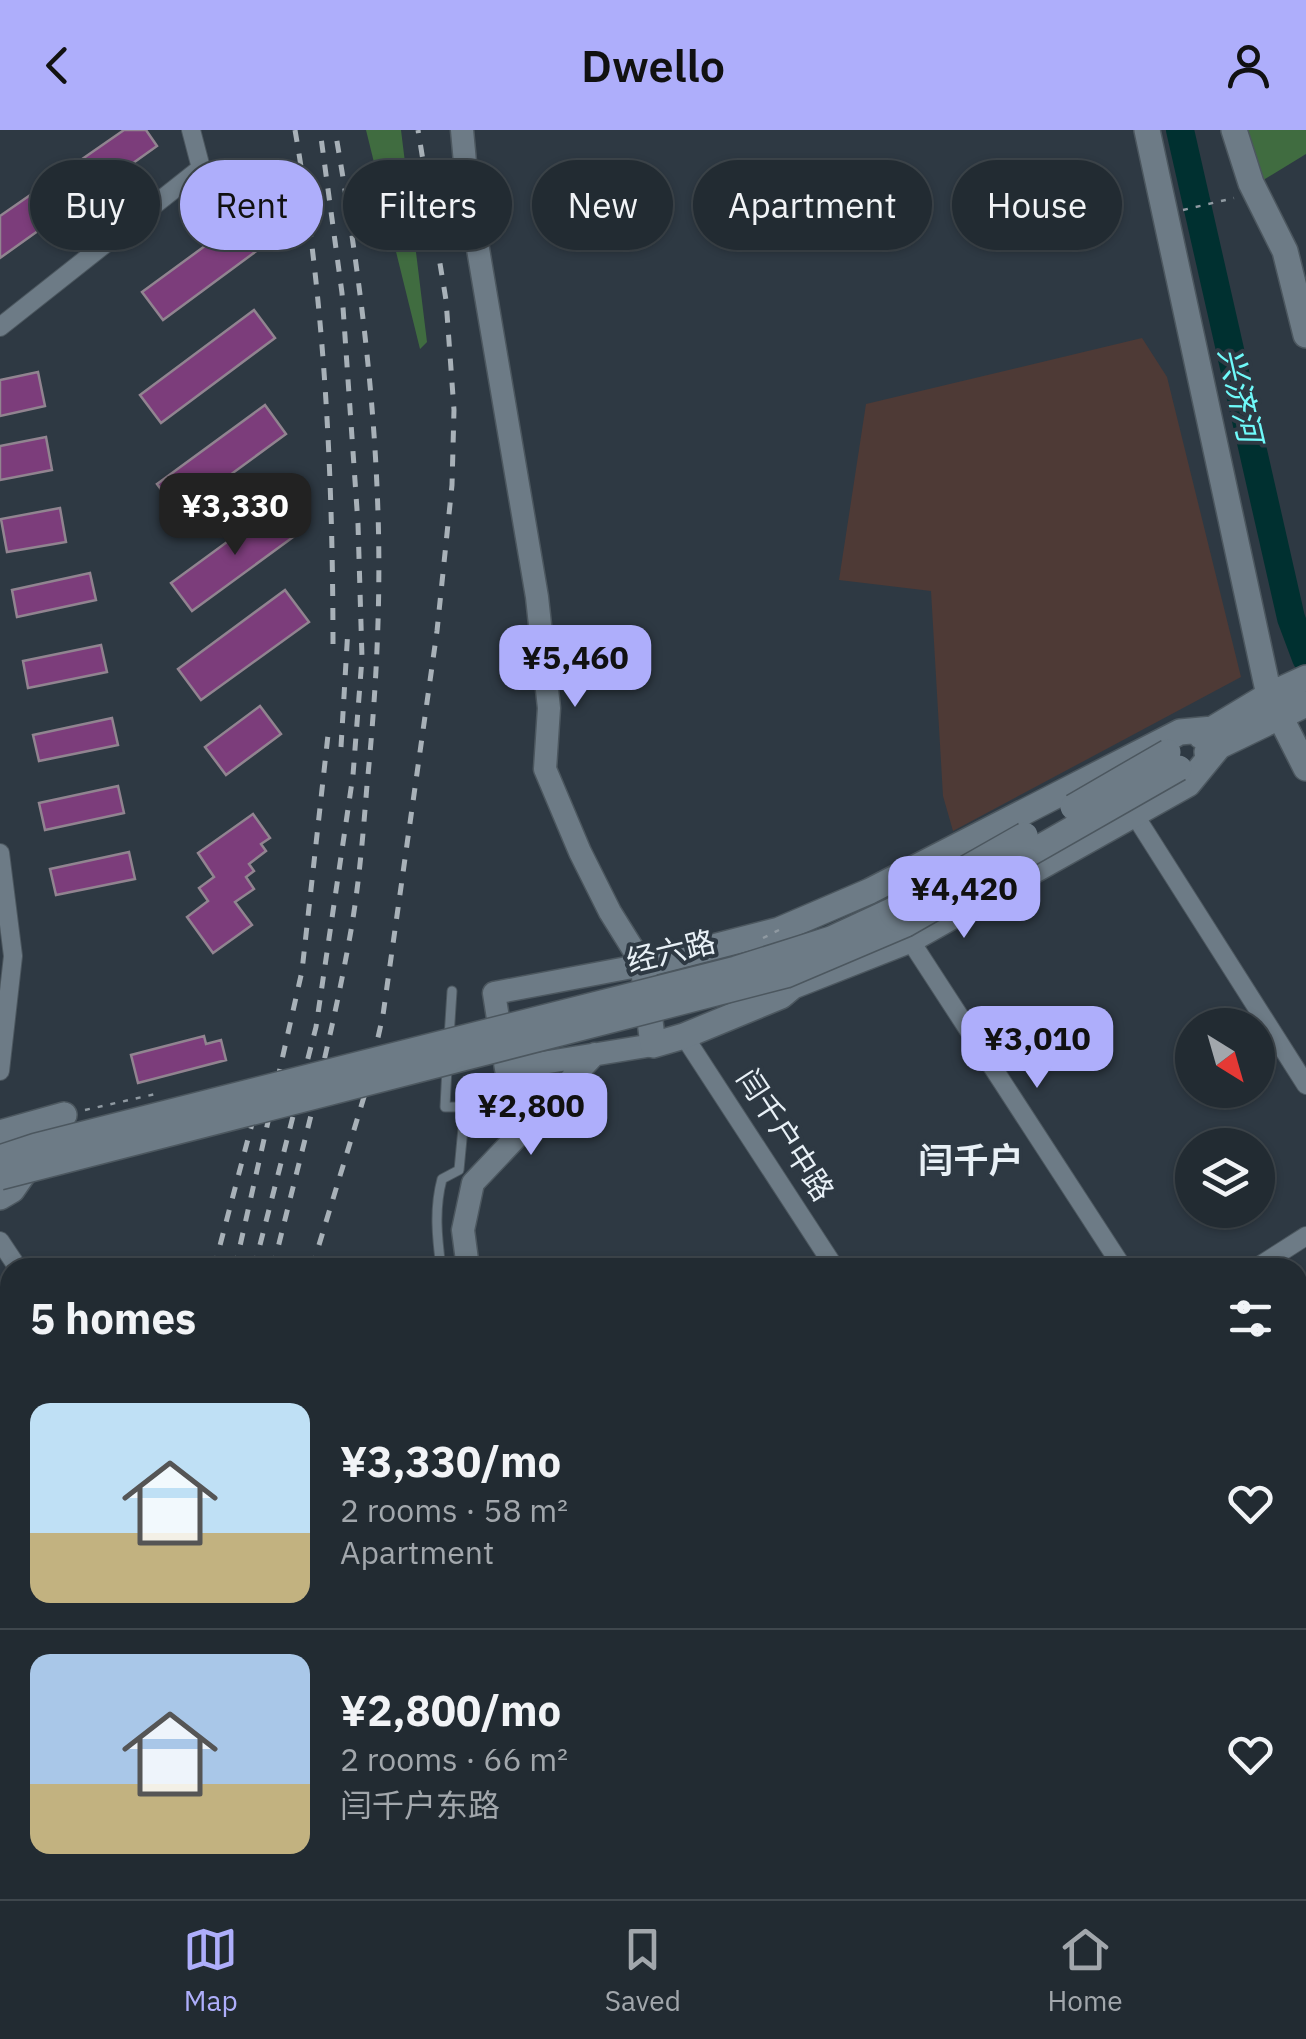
<!DOCTYPE html>
<html lang="en">
<head>
<meta charset="utf-8">
<style>
	body { margin:0; font-family:"IBM Plex Sans","Noto Sans SC",sans-serif; background:#2a333a; color:#f1f3f6; height:100vh; display:flex; flex-direction:column; font-size:38px; white-space:nowrap }
	* { box-sizing:border-box; margin:0 }
	p { font-size:32px; color:#a2a7ac }
	.icon { flex:none; width:55px; height:55px; fill:none; stroke:currentColor; stroke-width:2; stroke-linecap:round; stroke-linejoin:round }
	.map { position:relative; flex:1; overflow:hidden }
	.sheet { position:absolute; left:0px; top:1128px; width:1308px; height:642px; display:flex; flex-direction:column; background:#222b32; border-radius:30px 30px 0 0; box-shadow:0 2px 8px #0004,0 0 0 2px #3f474d }
	.sheet>* { flex:none }
	.top-card { position:absolute; left:30px; top:30px; width:1248px; height:90px; display:flex; gap:20px }
	.needle { width:65px; rotate:143deg }
	.controls { position:absolute; left:1175px; top:878px; display:grid; gap:20px }
	.controls a { display:grid; place-items:center; width:100px; height:100px; border-radius:50%; background:#222b32; box-shadow:0 2px 8px #0004,0 0 0 2px #3f474d; font-size:50px }
	.price { position:absolute; translate:-50% -85px; padding:0 22px; border-radius:20px; background:#aeaefb; color:#111; font-size:32px; line-height:65px; filter:drop-shadow(0 2px 5px #0008) }
	.price::after { content:''; position:absolute; left:50%; top:60px; width:30px; height:22px; margin-left:-15px; background:inherit; clip-path:polygon(0 0,100% 0,50% 100%) }
	.price.selected { background:#222; color:#fff }
	ul { padding:0; list-style:none }
	li { display:flex; align-items:center; gap:30px; height:250px; padding:0 30px }
	li+li { border-top:2px solid #3f474d }
	li span { display:grid; place-items:center; flex:none; width:280px; height:200px; border-radius:20px; color:#555 }
	li>.icon { margin-inline-start:auto }
	span .icon { width:120px; height:120px; fill:#fffc; stroke-width:1 }
	li b { font-size:42px }
	h2 { display:flex; justify-content:space-between; align-items:center; height:120px; padding:0 30px; font-size:42px }
	.chip { padding:0 35px; border-radius:45px; background:#222b32; box-shadow:0 2px 8px #0004,0 0 0 2px #3f474d; font-size:35px; line-height:90px }
	.chip.selected { background:#aeaefb; color:#111 }
	header { display:flex; justify-content:space-between; align-items:center; height:130px; padding:0 30px; background:#aeaefb; color:#111; font-size:45px; font-weight:600 }
	.tabs { display:flex; justify-content:space-around; align-items:center; height:140px; border-top:2px solid #3f474d; background:#222b32; font-size:28px; color:#a2a7ac }
	.tabs a { display:grid; justify-items:center; gap:5px }
	.tabs .selected { color:#aeaefb }
	.map>svg:first-child { display:block }
	.education { fill:#4e3a36 }
	.green { fill:#406c40 }
	.lines { fill:none; stroke-linecap:round; stroke-linejoin:round }
	.river { stroke:#003030; stroke-width:28 }
	.building { fill:#7c3d7b; stroke:#918490; stroke-width:2.5 }
	.service-casing { stroke:#4c575f; stroke-width:11 }
	.minor-casing { stroke:#4c575f; stroke-width:20 }
	.tertiary-casing { stroke:#4c575f; stroke-width:25 }
	.secondary-casing { stroke:#4c575f; stroke-width:28 }
	.path { stroke:#8f99a1; stroke-width:2.5; stroke-dasharray:5 8; stroke-linecap:butt }
	.service { stroke:#6d7b86; stroke-width:9 }
	.minor { stroke:#6d7b86; stroke-width:18 }
	.tertiary { stroke:#6d7b86; stroke-width:22 }
	.secondary { stroke:#6d7b86; stroke-width:25 }
	.rail { stroke:#a8b1b8; stroke-width:5; stroke-dasharray:12 12; stroke-linecap:butt }
	.secondary-bridge-casing { stroke:#4c575f; stroke-width:28; stroke-linecap:butt }
	.path-bridge { stroke:#8f99a1; stroke-width:2.5; stroke-dasharray:5 8; stroke-linecap:butt }
	.secondary-bridge { stroke:#6d7b86; stroke-width:25 }
	.labels { text-anchor:middle; stroke-width:8; stroke-linejoin:round; paint-order:stroke }
	.street-label { font-size:30px; fill:#e8f0f6; stroke:#2e3943 }
	.water-label { font-size:32px; font-style:italic; fill:#6ffafa; stroke:#2e3943 }
	.quarter-label { font-size:35px; font-weight:bold; fill:#e8f0f6; stroke:#2e3943 }
</style>
</head>
<body>
<header><svg class="icon" aria-label="back" viewBox="0 0 24 24"><path d="M15 5l-7 7 7 7"/></svg>Dwello<svg class="icon" aria-label="person" viewBox="0 0 24 24"><circle cx="12" cy="8" r="4"/><path d="M4 21q1-7 8-7t8 7"/></svg></header>
<div class="map">
<svg width="1306" height="1769" viewBox="0 0 1306 1769">
	<rect width="100%" height="100%" fill="#2e3943"/>
	<!-- education -->
	<path class="education" d="M1142 208 1167 247 1241 547 953 701 943 666 931 461 839 450 866 274Z"/>
	<!-- green -->
	<path class="green" d="M366 0H401L427 212 420 219Z
		M1243 0H1306V24L1255 55Z"/>
	<g class="lines">
		<!-- river -->
		<path class="river" d="M1180 0 1291 488 1306 528"/>
	</g>
	<!-- building -->
	<path class="building" d="M124 0H146L157 16 0 128V86Z
		M250 83 270 111 163 190 142 162Z
		M254 180 275 208 161 293 140 265Z
		M38 242 45 276 0 286V250Z
		M265 275 286 304 178 383 157 354Z
		M46 307 52 340 0 350V316Z
		M279 374 300 402 192 481 171 453Z
		M60 378 66 412 7 422 1 389Z
		M90 443 96 470 17 487 12 460Z
		M285 460 309 492 201 570 178 539Z
		M101 515 107 542 28 558 23 531Z
		M260 576 281 604 226 645 205 617Z
		M112 588 118 615 39 631 33 605Z
		M118 656 124 683 45 700 39 673Z
		M253 684 270 708 261 714 266 721 249 734 254 741 246 747 254 759 235 772 252 795 213 823 187 787 208 771 199 758 214 747 198 723Z
		M129 722 135 749 56 765 50 739Z
		M204 906 206 914 221 910 226 930 138 953 131 925Z"/>
	<g class="lines">
		<!-- service casing -->
		<g class="service-casing">
			<path id="service" d="M449 907 452 861
				M441 1138C437 1107 434 1079 442 1049L459 1040 465 977H445L447 937
				M225 1769 228 1760
				M416 1769V1760"/>
		</g>
		<!-- minor casing -->
		<g class="minor-casing">
			<path id="minor" d="M0 197 201 38 191 0
				M1134 684 1306 955
				M0 723 13 826 0 941
				M910 810 1123 1138
				M684 906 835 1138
				M0 1111 18 1138
				M1256 1138 1306 1106
				M1298 1402 1306 1415
				M0 1534 10 1515
				M1298 1651 1306 1645
				M1298 1701 1306 1695
				M937 1769 952 1760
				M1115 1769 1129 1760
				M1197 1769 1211 1760"/>
		</g>
		<!-- tertiary casing -->
		<g class="tertiary-casing">
			<path id="tertiary" d="M462 0 467 54 537 467 549 578 545 639 580 722 610 782 643 835 494 863 506 939 653 915
				M468 1138 463 1100 473 1053 595 924
				M1065 1760 1070 1769
				M433 1769 434 1760"/>
		</g>
		<!-- secondary casing -->
		<g class="secondary-casing">
			<path id="secondary" d="M1147 0 1269 565 1306 638
				M1234 0 1251 53 1285 121 1306 205
				M1213 599 1180 602 870 761 779 800 643 835 653 915 684 906 781 866 793 856 910 810 1188 654 1220 615
				M1201 606 1269 565 1306 548
				M1207 622 1306 574
				M0 1003 64 985
				M0 1067 12 1060 64 985"/>
		</g>
		<!-- path -->
		<path class="path" d="M1183 80 1234 68
			M85 980 160 963
			M161 1769 164 1760"/>
		<!-- service -->
		<use href="#service" class="service"/>
		<!-- minor -->
		<use href="#minor" class="minor"/>
		<!-- tertiary -->
		<use href="#tertiary" class="tertiary"/>
		<!-- secondary -->
		<use href="#secondary" class="secondary"/>
		<!-- rail -->
		<path class="rail" d="M295 0C325 173 333 346 333 522
			M341 617 348 498
			M214 1138 263 952
			M235 1138 302 841 329 596
			M254 1138 316 897 353 645 362 528 358 394 342 163 320 0
			M273 1138C300 1027 330 918 350 806 359 756 363 705 367 655 376 565 381 474 378 383 374 254 357 127 335 0
			M312 1138 367 957 383 885 437 501 452 355 454 280 446 170 418 0
			M0 1200 10 1190
			M0 1658 10 1637
			M0 1708 10 1677
			M0 1732 10 1712
			M0 1769 10 1746
			M71 1769 74 1760
			M108 1769 110 1760
			M127 1769 129 1760"/>
		<!-- secondary-bridge casing -->
		<g class="secondary-bridge-casing">
			<path id="secondary-bridge" d="M1073 677 1168 622
				M0 1028 36 1016 736 839 831 809 891 781 1025 705
				M0 1047 786 845 906 794 1179 638"/>
		</g>
		<!-- path-bridge -->
		<path class="path-bridge" d="M763 808 779 800"/>
		<!-- secondary-bridge -->
		<use href="#secondary-bridge" class="secondary-bridge"/>
	</g>
	<g class="labels">
		<!-- street labels -->
		<g class="street-label">
			<text transform="translate(671 822) rotate(-14)" y="10">经六路</text>
			<text transform="translate(785 1005) rotate(57)" y="10">闫千户中路</text>
		</g>
		<!-- water labels -->
		<g class="water-label">
			<text transform="translate(1240 265) rotate(77)" y="11">兴济河</text>
		</g>
		<!-- quarter labels -->
		<g class="quarter-label">
			<text x="971" y="1043">闫千户</text>
		</g>
	</g>
</svg>
<div class="controls">
<a><svg class="needle" viewBox="-14 -14 28 28"><path d="M0-13l5 13h-10z" fill="#e53935"/><path d="M0 13l5-13h-10z" fill="#a2a7ac"/></svg></a>
<a><svg class="icon" aria-label="layers" viewBox="0 0 24 24"><path d="M12 4l9 5-9 5-9-5zM3 14l9 5 9-5"/></svg></a>
</div>
<b class="price selected" style="left:235px;top:428px">¥3,330</b>
<b class="price" style="left:575px;top:580px">¥5,460</b>
<b class="price" style="left:964px;top:811px">¥4,420</b>
<b class="price" style="left:1037px;top:961px">¥3,010</b>
<b class="price" style="left:531px;top:1028px">¥2,800</b>
<div class="top-card">
<a class="chip">Buy</a>
<a class="chip selected">Rent</a>
<a class="chip">Filters</a>
<a class="chip">New</a>
<a class="chip">Apartment</a>
<a class="chip">House</a>
</div>
<section class="sheet">
<h2>5 homes<svg class="icon" aria-label="filters" viewBox="0 0 24 24"><path d="M4 7h16M4 17h16"/><circle cx="9" cy="7" r="2"/><circle cx="15" cy="17" r="2"/></svg></h2>
<ul>
<li><span style="background:linear-gradient(#bfe0f5 65%,#c2b280 0)"><svg class="icon" aria-label="home" viewBox="0 0 24 24"><path d="M3 11l9-7 9 7M6 9v11h12V9"/></svg></span><div><b>¥3,330/mo</b><p>2 rooms · 58 m²</p><p>Apartment</p></div><svg class="icon" aria-label="heart" viewBox="0 0 24 24"><path d="M12 20l-8-8c-3-5 5-10 8-4 3-6 11-1 8 4z"/></svg></li>
<li><span style="background:linear-gradient(#a9c7e8 65%,#c2b280 0)"><svg class="icon" aria-label="home" viewBox="0 0 24 24"><path d="M3 11l9-7 9 7M6 9v11h12V9"/></svg></span><div><b>¥2,800/mo</b><p>2 rooms · 66 m²</p><p>闫千户东路</p></div><svg class="icon" aria-label="heart" viewBox="0 0 24 24"><path d="M12 20l-8-8c-3-5 5-10 8-4 3-6 11-1 8 4z"/></svg></li>
</ul>
</section>
</div>
<nav class="tabs">
<a class="selected"><svg class="icon" aria-label="map" viewBox="0 0 24 24"><path d="M3 6l6-2 6 2 6-2v14l-6 2-6-2-6 2zM9 4v14M15 6v14"/></svg>Map</a>
<a><svg class="icon" aria-label="saved" viewBox="0 0 24 24"><path d="M7 4h10v16l-5-4-5 4z"/></svg>Saved</a>
<a><svg class="icon" aria-label="home" viewBox="0 0 24 24"><path d="M3 11l9-7 9 7M6 9v11h12V9"/></svg>Home</a>
</nav>
</body>
</html>
